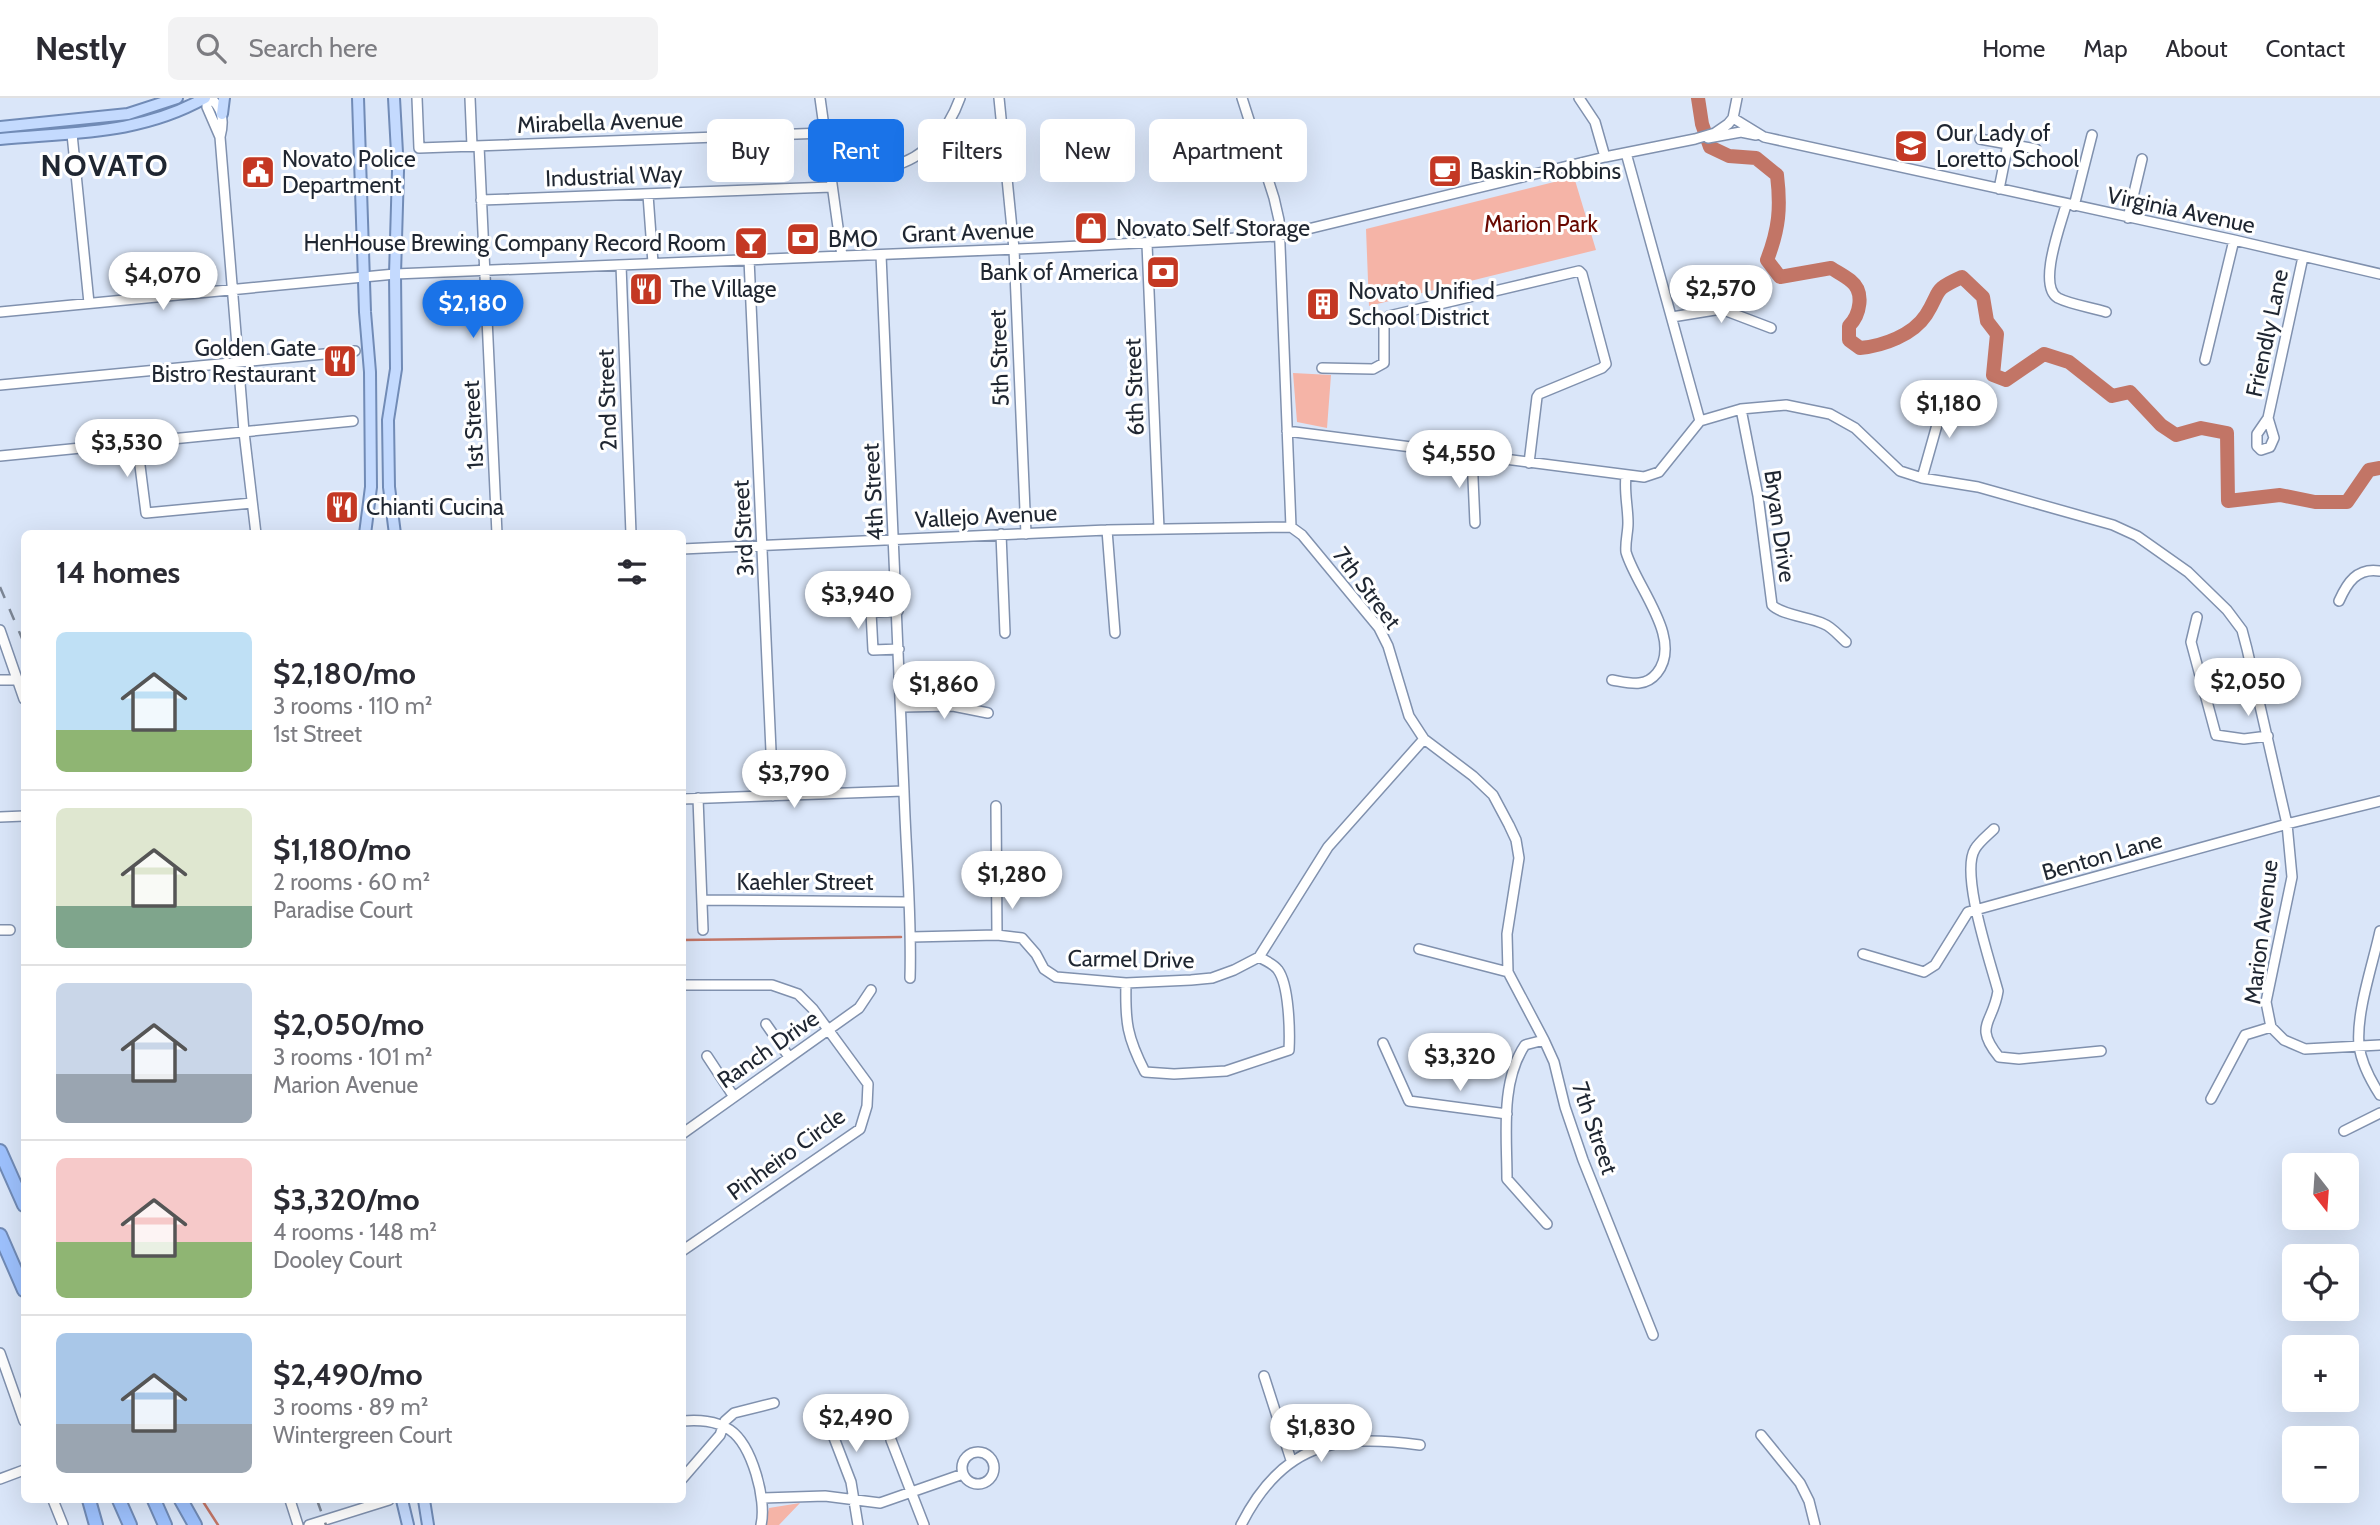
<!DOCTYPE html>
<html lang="en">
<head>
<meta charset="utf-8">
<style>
	body { margin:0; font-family:Cabin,sans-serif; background:#f2f2f3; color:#2b2b33; height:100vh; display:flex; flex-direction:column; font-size:26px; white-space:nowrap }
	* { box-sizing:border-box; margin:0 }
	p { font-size:23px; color:#7c7c81 }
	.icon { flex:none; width:38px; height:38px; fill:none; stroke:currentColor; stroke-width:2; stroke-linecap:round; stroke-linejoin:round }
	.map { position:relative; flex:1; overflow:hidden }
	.panel { position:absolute; left:21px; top:432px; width:665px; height:973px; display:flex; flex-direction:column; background:#fff; border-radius:10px; box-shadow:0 7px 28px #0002 }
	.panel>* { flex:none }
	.top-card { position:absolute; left:707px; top:21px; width:665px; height:63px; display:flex; gap:14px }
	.needle { width:46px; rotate:163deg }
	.buttons { position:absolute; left:2282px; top:1055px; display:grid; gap:14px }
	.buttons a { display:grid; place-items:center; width:77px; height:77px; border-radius:10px; background:#fff; box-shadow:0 7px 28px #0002; font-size:35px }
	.price { position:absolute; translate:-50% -60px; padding:0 16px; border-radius:24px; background:#fff; color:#222; font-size:23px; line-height:46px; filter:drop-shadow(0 2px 4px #0008) }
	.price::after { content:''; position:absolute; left:50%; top:42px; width:21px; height:16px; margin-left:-10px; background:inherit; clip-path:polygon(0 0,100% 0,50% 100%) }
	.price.on { background:#1a73e8; color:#fff }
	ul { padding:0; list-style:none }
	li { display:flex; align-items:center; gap:21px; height:175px; padding:0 35px }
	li+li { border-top:2px solid #e1e1e2 }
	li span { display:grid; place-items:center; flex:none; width:196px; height:140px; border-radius:10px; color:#555 }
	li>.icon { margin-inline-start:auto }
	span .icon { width:84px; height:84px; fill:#fffc; stroke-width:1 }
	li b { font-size:30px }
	h2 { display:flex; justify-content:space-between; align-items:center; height:84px; padding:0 35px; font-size:30px }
	.chip { padding:0 24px; border-radius:10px; background:#fff; box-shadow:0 7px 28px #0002; font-size:24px; line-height:63px }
	.chip.on { background:#1a73e8; color:#fff }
	header { display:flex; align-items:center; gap:42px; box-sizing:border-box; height:98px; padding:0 35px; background:#fff; border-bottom:2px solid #e1e1e2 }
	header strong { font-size:33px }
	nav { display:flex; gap:38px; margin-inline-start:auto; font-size:24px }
	.search { width:490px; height:63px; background:#f2f2f3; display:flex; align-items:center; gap:18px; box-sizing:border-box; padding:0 24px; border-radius:10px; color:#7c7c81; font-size:26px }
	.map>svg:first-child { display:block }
	.green { fill:#f5b4a7 }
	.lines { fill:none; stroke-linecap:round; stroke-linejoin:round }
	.stream { stroke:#c27566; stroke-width:2.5 }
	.river { stroke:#c27566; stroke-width:14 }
	.minor-casing { stroke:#8091ae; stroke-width:12 }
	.major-casing { stroke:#718bb6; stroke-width:14 }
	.highway-casing { stroke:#718bb6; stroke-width:16 }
	.minor { stroke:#fff; stroke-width:9 }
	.major { stroke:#c4dafe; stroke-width:10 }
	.highway { stroke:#9dc1fd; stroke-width:12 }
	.rail { stroke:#7d8796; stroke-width:2.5; stroke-dasharray:12 12; stroke-linecap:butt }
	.labels { text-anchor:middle; stroke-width:6; stroke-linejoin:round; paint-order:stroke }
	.street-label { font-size:23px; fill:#1f2631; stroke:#fff }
	.poi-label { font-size:23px; fill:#1f2631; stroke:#fff; text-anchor:start }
	.park-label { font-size:23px; fill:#690800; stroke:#fff }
	.district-label { font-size:30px; font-weight:bold; letter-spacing:2px; fill:#1f2631; stroke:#fff }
</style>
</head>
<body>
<header>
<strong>Nestly</strong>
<div class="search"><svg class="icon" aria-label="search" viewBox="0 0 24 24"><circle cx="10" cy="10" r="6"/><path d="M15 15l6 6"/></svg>Search here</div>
<nav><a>Home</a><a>Map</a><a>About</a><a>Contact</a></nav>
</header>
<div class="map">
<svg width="2380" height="1427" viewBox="0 0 2380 1427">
	<rect width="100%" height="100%" fill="#dae6f9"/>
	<!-- green -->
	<path class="green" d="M1574 79 1596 152 1369 208 1366 131Z
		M1293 275 1331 277 1327 330 1297 324Z
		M800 1405 779 1427H765L769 1410Z"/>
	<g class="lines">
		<!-- stream -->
		<path class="stream" d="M682 842 901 839
			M202 1402 218 1427"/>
		<!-- river -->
		<path class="river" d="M1698 0 1702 26 1710 49 1729 58 1756 60 1777 77C1781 110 1779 131 1767 162L1780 179 1831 170C1837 174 1845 178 1851 183 1865 194 1860 217 1849 228V242L1860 250C1883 248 1913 237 1926 217 1942 192 1931 193 1962 179L1983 199 1987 223 1997 236 1993 277 2006 282 2044 256 2069 264 2112 298 2130 294 2161 327 2176 337 2201 330 2227 335 2228 403 2280 397 2315 404H2347L2369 372 2380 370"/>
		<!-- minor casing -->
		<g class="minor-casing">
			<path id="minor" d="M207 0V9L220 39 244 334 256 436
				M210 0C224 10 224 24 220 39
				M417 0 419 50 824 35
				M470 0 472 48
				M820 0 842 158
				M999 0 1014 151 1026 436
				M1242 0 1274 100 1279 122 1291 429 1302 437 1379 530 1388 548 1409 618 1424 641 1473 678 1493 697 1509 727 1516 742 1519 760 1507 836 1508 874 1544 942 1554 964 1565 1009 1583 1062 1653 1237
				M1579 0 1595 24 1605 59
				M1733 20 1764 39 2234 142 2380 176
				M72 36 89 205
				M1708 40 1741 34 1756 37
				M1980 41 2008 46
				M479 48 497 436
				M1626 55 1700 323
				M830 73C850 71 872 72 892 68 926 60 949 31 960 0
				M1999 91 2008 46 2036 51
				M648 97 653 165
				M481 102 832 89
				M2066 107C2061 126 2037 188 2058 200 2072 207 2091 209 2106 214
				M2074 108 2092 37
				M2128 120 2142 61
				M1147 146 1159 431
				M881 157C890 336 898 515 904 694 906 756 912 818 910 880
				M749 161 773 698
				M621 167 631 436
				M0 214 395 176 1040 150 1279 138 1605 59 1695 41 1715 35 1728 26 1733 20 1737 0
				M1672 219 1721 211 1771 230
				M2205 262 2234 142
				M1322 270 1373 271 1384 265V225L1389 218 1579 173 1582 176 1606 266 1602 270 1539 296 1537 299 1529 365
				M0 287 355 253
				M1741 311 1758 398 1772 507C1781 517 1810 519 1824 526 1832 529 1839 538 1846 544
				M2268 320 2274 340 2270 349 2261 352 2257 348V336L2268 320 2303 159
				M1287 333 1644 379 1659 374 1700 323 1741 311 1786 307 1830 316 1855 330 1900 373 1922 380 1978 389 2113 427 2137 438 2188 474 2227 512 2242 532 2247 551 2287 726 2292 779 2266 904 2271 929 2284 942 2305 951 2380 947
				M137 344 146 415 252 405
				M0 358 353 323
				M1472 358 1475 425
				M1922 380 1946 295
				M1107 432 1115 535
				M1001 436 1005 535
				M682 451 1107 432 1291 429
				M2339 503C2347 485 2357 469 2380 473
				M898 513 871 514 873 552 899 551
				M2197 519 2191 544 2216 637 2244 641 2268 638
				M0 532 24 601
				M0 582H18
				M1612 582C1630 585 1645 590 1657 575 1684 541 1636 489 1626 454 1625 444 1628 435 1628 425 1628 409 1624 394 1626 378
				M902 609 953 608 988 615
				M698 700 703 832
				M682 701 904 693
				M996 708 997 837
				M0 719 24 718
				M1994 731C1988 737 1979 744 1975 751 1960 775 1990 863 1998 893 1993 926 1973 927 1999 959L2019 961 2101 953
				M702 802 908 804
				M0 832H10
				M2380 833C2373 866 2356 914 2359 947 2361 964 2371 983 2380 997
				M911 839 997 837 1022 840 1036 856 1044 871 1056 879 1126 885 1191 882 1212 880 1234 872 1259 859 1328 749 1424 641
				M1419 851 1508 874
				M1863 856 1924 874 1935 867 1968 814 2287 726 2380 703
				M1126 885C1125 924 1127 939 1145 974L1174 976 1226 973 1289 952C1290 933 1289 887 1278 872 1274 866 1264 862 1259 859
				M682 887H772L798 896 813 911 868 986 867 1008 860 1031 682 1153
				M766 926 789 959
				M1544 942 1525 947C1500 984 1507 1038 1507 1081L1547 1126
				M1383 945 1409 1003 1507 1016
				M707 958 734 999
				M2211 1001 2245 937 2271 929
				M2344 1033 2380 1015
				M682 1036 859 910 871 892
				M0 1255 24 1323
				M1264 1278 1291 1362
				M826 1319 851 1384 858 1427
				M682 1323C699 1322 715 1322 730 1332 752 1347 767 1402 761 1427
				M1761 1337 1800 1385 1809 1403 1815 1427
				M891 1342 924 1427
				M962 1370a16 16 0 1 1 32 0a16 16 0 1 1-32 0Z
				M0 1381 24 1372
				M682 1381 720 1337 725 1323 734 1315 774 1305
				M763 1400 825 1398 880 1405 963 1376
				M53 1402 63 1427
				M290 1402 298 1427
				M309 1427 389 1402
				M1241 1427C1282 1346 1335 1335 1420 1347"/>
		</g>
		<!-- major casing -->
		<g class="major-casing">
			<path id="major" d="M358 0 365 214 370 274 371 389 365 436
				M394 0 398 73 395 176 396 271 388 322 389 389 395 436
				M222 16 224 0
				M0 29 128 16 177 0
				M0 41C73 34 139 37 205 0
				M402 1402 408 1427
				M424 1402 428 1427"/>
		</g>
		<!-- highway casing -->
		<g class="highway-casing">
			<path id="highway" d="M0 1053 24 1107
				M0 1137 24 1192
				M89 1402 96 1427
				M119 1402 130 1427
				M154 1402 165 1427
				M181 1402 195 1427"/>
		</g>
		<!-- minor -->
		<use href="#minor" class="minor"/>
		<!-- major -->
		<use href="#major" class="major"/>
		<!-- highway -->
		<use href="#highway" class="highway"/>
		<!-- rail -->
		<path class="rail" d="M0 489 24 545
			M317 1402 326 1427"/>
	</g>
	<!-- icons -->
	<defs>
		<g id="school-square" transform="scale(1.75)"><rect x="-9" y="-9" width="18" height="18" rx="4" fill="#c43823" stroke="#fff"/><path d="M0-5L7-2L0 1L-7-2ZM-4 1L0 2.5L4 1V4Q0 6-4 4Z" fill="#fff"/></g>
		<g id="cafe-square" transform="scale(1.75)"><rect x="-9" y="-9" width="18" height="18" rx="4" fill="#c43823" stroke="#fff"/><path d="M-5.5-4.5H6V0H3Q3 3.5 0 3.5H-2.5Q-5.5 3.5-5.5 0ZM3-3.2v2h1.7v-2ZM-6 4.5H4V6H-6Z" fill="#fff"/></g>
		<g id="civic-square" transform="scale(1.75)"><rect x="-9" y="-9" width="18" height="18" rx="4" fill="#c43823" stroke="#fff"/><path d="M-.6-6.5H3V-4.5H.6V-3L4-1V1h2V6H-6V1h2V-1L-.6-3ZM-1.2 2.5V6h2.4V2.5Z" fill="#fff"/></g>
		<g id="shop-square" transform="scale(1.75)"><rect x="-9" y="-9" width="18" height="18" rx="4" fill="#c43823" stroke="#fff"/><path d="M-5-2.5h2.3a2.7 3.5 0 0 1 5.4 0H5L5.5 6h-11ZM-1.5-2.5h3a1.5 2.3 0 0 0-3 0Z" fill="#fff"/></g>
		<g id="bank-square" transform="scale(1.75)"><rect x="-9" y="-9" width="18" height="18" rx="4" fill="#c43823" stroke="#fff"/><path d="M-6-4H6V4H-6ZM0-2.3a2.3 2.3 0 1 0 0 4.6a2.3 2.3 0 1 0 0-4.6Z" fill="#fff"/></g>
		<g id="bar-square" transform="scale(1.75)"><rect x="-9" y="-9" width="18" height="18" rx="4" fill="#c43823" stroke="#fff"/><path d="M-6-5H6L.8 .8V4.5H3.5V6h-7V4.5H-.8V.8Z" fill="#fff"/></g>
		<g id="restaurant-square" transform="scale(1.75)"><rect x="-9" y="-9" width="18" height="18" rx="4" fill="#c43823" stroke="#fff"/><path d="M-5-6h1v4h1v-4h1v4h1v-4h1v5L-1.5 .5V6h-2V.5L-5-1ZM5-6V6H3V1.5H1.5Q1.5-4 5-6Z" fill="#fff"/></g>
		<g id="building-square" transform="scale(1.75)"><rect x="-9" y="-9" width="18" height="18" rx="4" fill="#c43823" stroke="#fff"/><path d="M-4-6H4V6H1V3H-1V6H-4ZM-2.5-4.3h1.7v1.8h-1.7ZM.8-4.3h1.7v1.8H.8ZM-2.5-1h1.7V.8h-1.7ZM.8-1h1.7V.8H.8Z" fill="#fff"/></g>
	</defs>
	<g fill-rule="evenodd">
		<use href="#school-square" x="1911" y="48"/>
		<use href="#cafe-square" x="1445" y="73"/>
		<use href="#civic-square" x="258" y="74"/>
		<use href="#shop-square" x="1091" y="130"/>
		<use href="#bank-square" x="803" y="141"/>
		<use href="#bar-square" x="751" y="145"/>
		<use href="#bank-square" x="1163" y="174"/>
		<use href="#restaurant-square" x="646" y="191"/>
		<use href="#building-square" x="1323" y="206"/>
		<use href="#restaurant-square" x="340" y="263"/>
		<use href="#restaurant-square" x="342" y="409"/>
	</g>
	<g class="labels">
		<!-- street labels -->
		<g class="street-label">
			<text transform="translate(600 24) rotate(-2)" y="8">Mirabella Avenue</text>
			<text transform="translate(614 78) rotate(-2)" y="8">Industrial Way</text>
			<text transform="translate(2181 112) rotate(12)" y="8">Virginia Avenue</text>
			<text transform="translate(968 134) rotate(-2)" y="8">Grant Avenue</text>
			<text transform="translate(2267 235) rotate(-78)" y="8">Friendly Lane</text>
			<text transform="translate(999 260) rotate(-92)" y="8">5th Street</text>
			<text transform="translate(1134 289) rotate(-92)" y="8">6th Street</text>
			<text transform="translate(607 302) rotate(-92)" y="8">2nd Street</text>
			<text transform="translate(473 327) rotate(-93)" y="8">1st Street</text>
			<text transform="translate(873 394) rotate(-93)" y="8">4th Street</text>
			<text transform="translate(986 418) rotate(-3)" y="8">Vallejo Avenue</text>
			<text transform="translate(1780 428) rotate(82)" y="8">Bryan Drive</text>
			<text transform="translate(743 430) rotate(-93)" y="8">3rd Street</text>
			<text transform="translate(1367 490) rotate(53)" y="8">7th Street</text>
			<text transform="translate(2102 758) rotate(-16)" y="8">Benton Lane</text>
			<text x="805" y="792">Kaehler Street</text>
			<text transform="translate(2261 834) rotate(-83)" y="8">Marion Avenue</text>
			<text transform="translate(1131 861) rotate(1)" y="8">Carmel Drive</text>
			<text transform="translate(768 951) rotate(-35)" y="8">Ranch Drive</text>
			<text transform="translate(1595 1030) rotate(71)" y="8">7th Street</text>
			<text transform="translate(786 1056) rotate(-36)" y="8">Pinheiro Circle</text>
		</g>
		<!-- poi labels -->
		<g class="poi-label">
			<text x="1936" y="43">Our Lady of<tspan x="1936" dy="26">Loretto School</tspan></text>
			<text x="282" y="69">Novato Police<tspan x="282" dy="26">Department</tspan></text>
			<text x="1470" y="81">Baskin-Robbins</text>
			<text x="1116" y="138">Novato Self Storage</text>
			<text x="828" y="149">BMO</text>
			<text x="726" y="153" text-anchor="end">HenHouse Brewing Company Record Room</text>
			<text x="1138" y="182" text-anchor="end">Bank of America</text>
			<text x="670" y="199">The Village</text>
			<text x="1348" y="201">Novato Unified<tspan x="1348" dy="26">School District</tspan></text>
			<text x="316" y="258" text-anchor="end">Golden Gate<tspan x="316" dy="26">Bistro Restaurant</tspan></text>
			<text x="366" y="417">Chianti Cucina</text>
		</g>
		<!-- park labels -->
		<g class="park-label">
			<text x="1541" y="134">Marion Park</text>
		</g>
		<!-- district labels -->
		<g class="district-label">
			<text x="105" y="78">NOVATO</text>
		</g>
	</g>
</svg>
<div class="buttons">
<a><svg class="needle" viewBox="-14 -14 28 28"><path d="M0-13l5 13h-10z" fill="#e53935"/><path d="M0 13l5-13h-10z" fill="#7c7c81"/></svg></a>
<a><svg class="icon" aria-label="locate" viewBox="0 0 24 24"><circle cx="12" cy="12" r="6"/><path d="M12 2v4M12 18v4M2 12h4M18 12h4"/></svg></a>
<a>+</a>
<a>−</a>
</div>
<b class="price" style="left:163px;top:214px">$4,070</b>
<b class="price" style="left:1721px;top:227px">$2,570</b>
<b class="price on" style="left:473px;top:242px">$2,180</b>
<b class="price" style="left:1949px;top:342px">$1,180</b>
<b class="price" style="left:127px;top:381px">$3,530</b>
<b class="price" style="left:1459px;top:392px">$4,550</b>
<b class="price" style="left:858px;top:533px">$3,940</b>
<b class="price" style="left:2248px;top:620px">$2,050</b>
<b class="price" style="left:944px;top:623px">$1,860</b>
<b class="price" style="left:794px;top:712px">$3,790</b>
<b class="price" style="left:1012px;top:813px">$1,280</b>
<b class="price" style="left:1460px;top:995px">$3,320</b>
<b class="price" style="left:856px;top:1356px">$2,490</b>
<b class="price" style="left:1321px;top:1366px">$1,830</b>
<div class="top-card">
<a class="chip">Buy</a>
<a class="chip on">Rent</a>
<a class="chip">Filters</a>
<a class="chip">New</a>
<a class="chip">Apartment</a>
</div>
<section class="panel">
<h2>14 homes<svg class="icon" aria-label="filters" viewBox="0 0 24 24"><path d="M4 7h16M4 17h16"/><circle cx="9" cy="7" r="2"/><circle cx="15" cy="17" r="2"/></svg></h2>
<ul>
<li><span style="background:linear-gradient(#bfe0f5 70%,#8fb573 0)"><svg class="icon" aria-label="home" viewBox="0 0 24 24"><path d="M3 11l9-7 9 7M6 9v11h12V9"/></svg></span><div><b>$2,180/mo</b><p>3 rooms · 110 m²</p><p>1st Street</p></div></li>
<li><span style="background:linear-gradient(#dfe7d0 70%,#7fa58c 0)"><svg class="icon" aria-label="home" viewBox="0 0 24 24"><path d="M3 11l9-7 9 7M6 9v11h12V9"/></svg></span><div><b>$1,180/mo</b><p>2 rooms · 60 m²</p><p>Paradise Court</p></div></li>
<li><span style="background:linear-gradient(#c9d6e8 65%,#9aa5b1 0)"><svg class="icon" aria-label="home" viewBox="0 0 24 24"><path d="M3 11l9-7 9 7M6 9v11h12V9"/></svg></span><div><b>$2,050/mo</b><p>3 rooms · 101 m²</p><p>Marion Avenue</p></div></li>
<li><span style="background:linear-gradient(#f6c9c9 60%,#8fb573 0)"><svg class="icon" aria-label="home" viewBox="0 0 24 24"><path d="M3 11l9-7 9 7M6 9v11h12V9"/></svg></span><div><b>$3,320/mo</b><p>4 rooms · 148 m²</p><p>Dooley Court</p></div></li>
<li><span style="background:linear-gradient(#a9c7e8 65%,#9aa5b1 0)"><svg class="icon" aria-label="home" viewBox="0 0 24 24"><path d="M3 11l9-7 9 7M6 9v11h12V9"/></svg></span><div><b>$2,490/mo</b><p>3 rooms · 89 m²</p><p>Wintergreen Court</p></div></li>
</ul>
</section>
</div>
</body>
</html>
